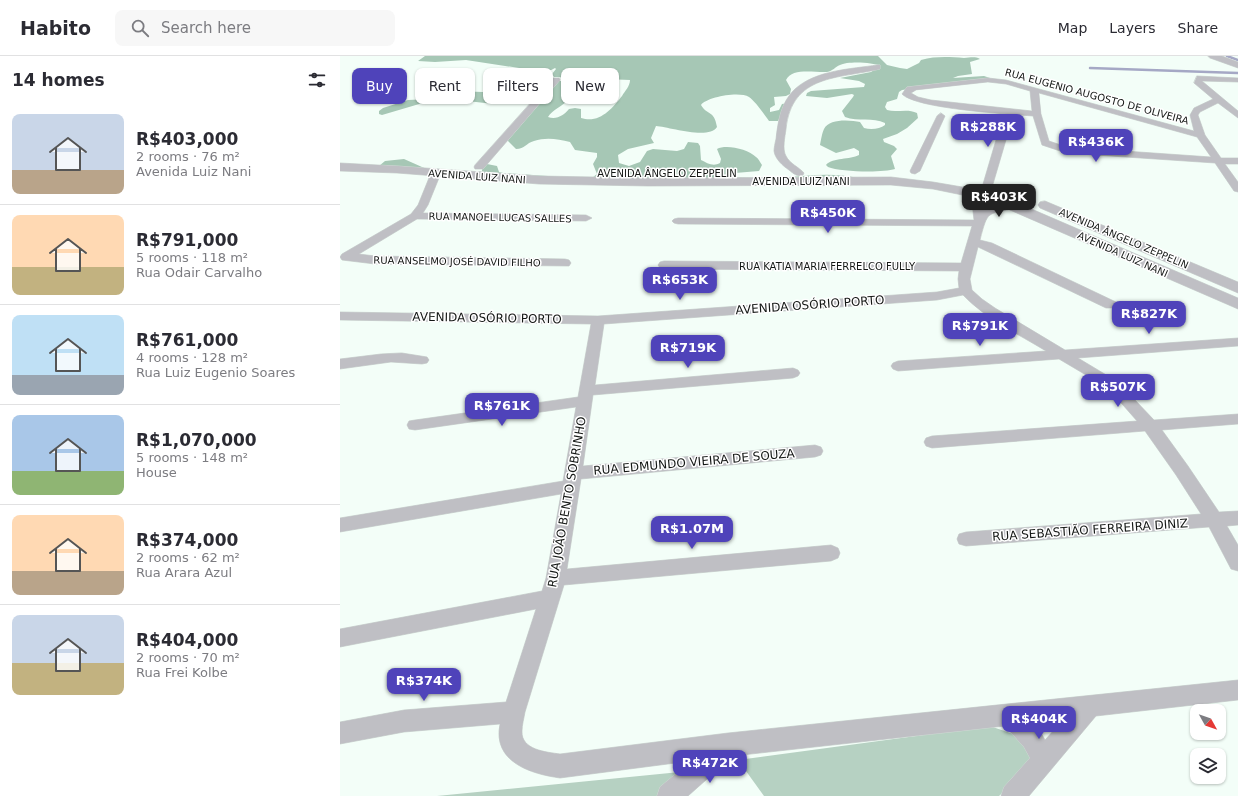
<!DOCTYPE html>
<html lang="en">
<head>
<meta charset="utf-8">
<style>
	body { margin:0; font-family:"DejaVu Sans",sans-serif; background:#f7f7f7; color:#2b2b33; height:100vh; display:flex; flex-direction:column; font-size:15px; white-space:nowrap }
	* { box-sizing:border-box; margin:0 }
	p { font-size:13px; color:#7c7c81 }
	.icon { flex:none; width:22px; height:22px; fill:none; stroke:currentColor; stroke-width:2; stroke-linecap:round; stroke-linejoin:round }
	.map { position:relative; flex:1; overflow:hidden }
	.panel { display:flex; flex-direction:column; background:#fff; width:340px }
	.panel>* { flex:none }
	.guide { position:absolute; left:12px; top:12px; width:380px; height:36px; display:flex; gap:8px }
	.needle { width:26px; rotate:130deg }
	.fabs { position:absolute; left:850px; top:648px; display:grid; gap:8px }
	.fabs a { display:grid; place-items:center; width:36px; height:36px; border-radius:8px; background:#fff; box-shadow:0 1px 3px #0004; font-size:20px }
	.price { position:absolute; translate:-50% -34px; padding:0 9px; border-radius:8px; background:#4f43ba; color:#fff; font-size:13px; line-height:26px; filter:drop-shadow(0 1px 2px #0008) }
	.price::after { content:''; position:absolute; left:50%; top:24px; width:12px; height:9px; margin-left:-6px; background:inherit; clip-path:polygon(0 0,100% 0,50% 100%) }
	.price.current { background:#222; color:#fff }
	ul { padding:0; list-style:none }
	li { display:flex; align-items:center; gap:12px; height:100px; padding:0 12px }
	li+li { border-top:1px solid #e1e1e2 }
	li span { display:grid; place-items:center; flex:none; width:112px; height:80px; border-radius:8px; color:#555 }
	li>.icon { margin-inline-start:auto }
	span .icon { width:48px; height:48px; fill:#fffc; stroke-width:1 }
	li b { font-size:17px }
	h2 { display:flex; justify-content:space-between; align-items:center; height:48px; padding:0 12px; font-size:17px }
	.pill { padding:0 14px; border-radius:8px; background:#fff; box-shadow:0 1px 3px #0004; font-size:14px; line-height:36px }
	.pill.current { background:#4f43ba; color:#fff }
	header { display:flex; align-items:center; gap:24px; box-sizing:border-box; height:56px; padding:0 20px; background:#fff; border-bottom:1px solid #e1e1e2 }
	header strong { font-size:19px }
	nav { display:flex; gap:22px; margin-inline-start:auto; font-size:14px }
	.search { width:280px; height:36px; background:#f7f7f7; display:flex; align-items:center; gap:10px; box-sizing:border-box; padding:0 14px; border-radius:8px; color:#7c7c81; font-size:15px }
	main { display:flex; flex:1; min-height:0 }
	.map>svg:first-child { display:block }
	.green { fill:#b6d1c2 }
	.forest { fill:#a6c7b5 }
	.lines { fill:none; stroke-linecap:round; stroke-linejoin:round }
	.stream { stroke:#a5a8c5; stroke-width:2.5 }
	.minor-casing { stroke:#cfd9d4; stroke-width:1 }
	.tertiary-casing { stroke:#cfd9d4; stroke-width:1 }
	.minor { fill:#bfbfc4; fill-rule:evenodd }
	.tertiary { fill:#bfbfc4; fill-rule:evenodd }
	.labels { text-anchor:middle; stroke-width:3; stroke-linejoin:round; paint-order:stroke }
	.far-street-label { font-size:10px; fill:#141715; stroke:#fff }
	.street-label { font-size:12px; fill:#141715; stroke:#fff }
</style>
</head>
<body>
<header>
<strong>Habito</strong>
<div class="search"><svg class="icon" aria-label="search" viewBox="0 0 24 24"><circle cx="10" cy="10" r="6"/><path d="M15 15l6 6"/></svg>Search here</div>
<nav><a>Map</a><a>Layers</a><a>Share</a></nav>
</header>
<main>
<section class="panel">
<h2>14 homes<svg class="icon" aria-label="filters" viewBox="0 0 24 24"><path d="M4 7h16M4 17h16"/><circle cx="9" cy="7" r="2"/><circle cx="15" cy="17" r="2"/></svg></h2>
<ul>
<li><span style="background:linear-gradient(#c9d6e8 70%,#b9a48a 0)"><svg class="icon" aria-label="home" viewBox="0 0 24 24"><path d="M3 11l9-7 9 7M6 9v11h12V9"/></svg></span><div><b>R$403,000</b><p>2 rooms · 76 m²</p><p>Avenida Luiz Nani</p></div></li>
<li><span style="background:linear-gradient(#ffd9b3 65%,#c2b280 0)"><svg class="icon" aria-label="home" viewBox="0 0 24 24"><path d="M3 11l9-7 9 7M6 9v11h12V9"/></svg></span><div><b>R$791,000</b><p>5 rooms · 118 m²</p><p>Rua Odair Carvalho</p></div></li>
<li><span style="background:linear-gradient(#bfe0f5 75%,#9aa5b1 0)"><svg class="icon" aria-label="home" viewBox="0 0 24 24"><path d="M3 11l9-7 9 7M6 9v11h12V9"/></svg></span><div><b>R$761,000</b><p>4 rooms · 128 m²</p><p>Rua Luiz Eugenio Soares</p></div></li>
<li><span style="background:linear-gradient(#a9c7e8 70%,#8fb573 0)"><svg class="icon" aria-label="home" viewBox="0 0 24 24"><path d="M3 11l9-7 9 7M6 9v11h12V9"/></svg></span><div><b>R$1,070,000</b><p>5 rooms · 148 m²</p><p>House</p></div></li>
<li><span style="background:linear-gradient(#ffd9b3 70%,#b9a48a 0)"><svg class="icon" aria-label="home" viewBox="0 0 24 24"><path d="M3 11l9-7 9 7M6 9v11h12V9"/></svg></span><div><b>R$374,000</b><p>2 rooms · 62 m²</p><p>Rua Arara Azul</p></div></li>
<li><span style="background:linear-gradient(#c9d6e8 60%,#c2b280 0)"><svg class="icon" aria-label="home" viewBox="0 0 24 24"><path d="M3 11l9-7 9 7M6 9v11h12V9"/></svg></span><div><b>R$404,000</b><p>2 rooms · 70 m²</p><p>Rua Frei Kolbe</p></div></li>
</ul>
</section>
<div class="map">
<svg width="898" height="740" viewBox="0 0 898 740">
	<rect width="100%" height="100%" fill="#f3fef8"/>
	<!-- green -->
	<path class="green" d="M650 670 673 678 687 687 694 708 659 740H424L398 704Z
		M350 715 318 740H97Z"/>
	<!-- forest -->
	<path class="forest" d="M85 0H538L547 9 560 12 567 13 579 7 581 4C596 0 609 1 624 2 630 2 634 0 640 3L630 6 632 18 618 20 613 22 644 20 650 22 562 34 559 36 557 43 547 46 545 51 547 54C557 57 567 52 577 57L578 62 567 72 557 78 543 83 544 86 554 90 557 93 551 100 555 113C543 117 500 116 488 111L486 109C493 101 510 104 519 99V95L514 92 496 97 480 89C481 84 482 77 484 73 489 62 511 64 520 66L524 72C531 74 540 73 545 69V67C533 61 518 66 505 61L502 55 513 41 514 39 512 38 487 42 466 40 467 37 471 35 524 31 525 28 519 25 500 22 531 16 540 10C533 6 507 5 500 9 495 11 493 15 487 16 476 17 452 11 446 24L451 33 450 38 446 40 434 41 435 49 430 52V56L439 54 442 48 448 47 438 65H429C424 58 415 45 409 41 399 35 367 41 361 49 367 60 374 53 377 71 369 84 329 71 316 70L311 82 314 87 288 93 278 99 279 107 289 110 300 106 307 95 313 93 337 95 344 93 348 86 358 87 360 90 361 104C367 107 373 111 380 107L381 103 377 93C386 88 408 93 416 101 418 102 420 106 422 109L419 115 395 117 397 121C411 122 424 123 438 122 464 120 492 116 518 122L513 129 501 130 253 127 226 129 39 110 45 105 64 103 91 115 131 117 142 115V109L147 108 157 110 159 116 163 117 237 122H252L257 118 253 108 257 101V97L235 94 230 86C218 83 206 81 194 85 186 87 185 93 176 93L168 85 169 79 207 40 216 25H224L223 31 224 34H242L261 39C256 47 239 43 229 43 223 50 212 54 208 61 217 64 224 59 229 53L235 52 241 53V62C259 68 272 53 282 40 285 35 290 30 290 24L214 21 212 18 216 13 215 12 200 20 195 34 185 42 174 46 154 48 118 44 86 46 42 59 39 58V55L43 52 68 44 91 43 114 35 143 36 173 32 181 29 192 14 126 4 95 6 78 5Z"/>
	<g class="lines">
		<!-- stream -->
		<path class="stream" d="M887 0 898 4
			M750 12 898 17"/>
		<!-- minor casing -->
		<g class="minor-casing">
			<path id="minor" d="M537 9H540V13C498 23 452 18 446 73 445 81 442 93 446 100 450 108 459 111 464 117L463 119C457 121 454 118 449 114 443 110 435 103 434 95 434 92 435 87 436 83 438 65 441 46 455 33 476 14 511 13 537 9Z
				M857 20 898 22V26L862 25 898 55V62L878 47 860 56 858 59 865 79 881 102H898V108H885L898 126V136L894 135 875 107 726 97 702 89 693 60C669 58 576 53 562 38L567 31 648 22 666 24 854 75 850 59 854 52 873 43 854 27ZM648 26 666 28 690 35 692 55 591 44 578 41 571 37 576 34ZM699 37 857 81 871 101 727 91 709 85 701 58Z
				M213 22H219L220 24 143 113H135L134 111 135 109Z
				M601 57 605 60 580 115 575 118 571 117 570 115 597 60Z
				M666 64 671 67 653 128 652 130H644L643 128 661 67Z
				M96 114 101 117 88 149 83 157 246 159 252 162 246 165 77 163 19 198 35 200 225 203 229 204 231 207 229 210 35 208 2 204 0 201 2 198 71 158 78 149 91 117Z
				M640 135 645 138 643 144V154C650 148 672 143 677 150L676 152C647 159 648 153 640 184L652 187 776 246 778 249 776 252H766L638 191 630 223 632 234 642 243 655 252 725 294 898 282V290L738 302 778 326 814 364 898 358V368L822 374 848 410 879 456 898 455V469L887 470 898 489V515L891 513 869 471 626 490 619 488 617 483 619 478 626 476 861 458 836 419 805 375 592 392 586 390 584 386 586 382 592 380 797 365 768 332 719 303 558 315 553 313 551 310 553 307 558 305 706 295C678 278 646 263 623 239L597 244 264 268 255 329 453 312 458 314 460 317 458 320 453 322 253 339 243 410 475 389 481 391 483 395 481 399 475 401 241 423 227 513 491 489 498 492 500 497 498 502 491 505 224 529 185 656C184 662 182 669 182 675 181 694 206 696 220 698L388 677 898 624V644L756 660 689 740H661L664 731 690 702 684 691 665 670 393 700 348 740H317L320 731 351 705 220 722C191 718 152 706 160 668L64 676 0 688V666L64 654 166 646 196 553 0 591V573L202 535 206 522 221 438 0 476V462L223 425 236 351 75 374 69 373 67 369 69 365 75 364 238 341 251 268 0 264V256L258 260 597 236 619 232 618 223 619 215 324 213 320 212 318 209 320 206 324 205 621 207 632 170 338 168 334 167 332 165 334 163 338 162 634 164 632 147 636 136ZM723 664 705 684 700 675 693 667Z
				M62 297 87 301 89 304 87 307 82 308 51 306 0 313V303L41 298Z"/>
		</g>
		<!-- tertiary casing -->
		<g class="tertiary-casing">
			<path id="tertiary" d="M868 0H882L898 6V12L870 2Z
				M0 107 57 110 199 120 308 122 551 121 593 126 634 133 666 142 898 242V253L656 148 632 141 593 133 551 129 308 130 199 128 57 117 0 115Z
				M705 145 898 226V237L700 152 698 149 700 146Z"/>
		</g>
		<!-- minor -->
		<use href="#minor" class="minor"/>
		<!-- tertiary -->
		<use href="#tertiary" class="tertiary"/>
	</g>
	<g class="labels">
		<!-- far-street labels -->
		<g class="far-street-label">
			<text transform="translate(757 40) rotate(15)" y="4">RUA EUGENIO AUGOSTO DE OLIVEIRA</text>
			<text x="327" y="121">AVENIDA ÂNGELO ZEPPELIN</text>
			<text transform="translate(137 120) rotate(4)" y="4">AVENIDA LUIZ NANI</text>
			<text x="461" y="129">AVENIDA LUIZ NANI</text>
			<text transform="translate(160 161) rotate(1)" y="4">RUA MANOEL LUCAS SALLES</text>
			<text transform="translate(784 182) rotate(23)" y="4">AVENIDA ÂNGELO ZEPPELIN</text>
			<text transform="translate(783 198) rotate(24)" y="4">AVENIDA LUIZ NANI</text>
			<text transform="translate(117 205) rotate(1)" y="4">RUA ANSELMO JOSÉ DAVID FILHO</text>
			<text x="487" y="214">RUA KATIA MARIA FERRELCO FULLY</text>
		</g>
		<!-- street labels -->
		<g class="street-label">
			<text transform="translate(470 249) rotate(-4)" y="4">AVENIDA OSÓRIO PORTO</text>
			<text transform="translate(147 262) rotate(1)" y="4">AVENIDA OSÓRIO PORTO</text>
			<text transform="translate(354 406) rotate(-5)" y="4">RUA EDMUNDO VIEIRA DE SOUZA</text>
			<text transform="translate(227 446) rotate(-80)" y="4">RUA JOÃO BENTO SOBRINHO</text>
			<text transform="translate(750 474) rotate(-4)" y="4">RUA SEBASTIÃO FERREIRA DINIZ</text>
		</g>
	</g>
</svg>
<div class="fabs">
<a><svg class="needle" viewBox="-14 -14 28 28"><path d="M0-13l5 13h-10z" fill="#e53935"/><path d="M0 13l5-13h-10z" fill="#7c7c81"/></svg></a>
<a><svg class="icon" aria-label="layers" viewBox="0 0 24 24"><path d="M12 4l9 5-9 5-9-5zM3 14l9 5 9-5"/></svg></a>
</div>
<b class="price" style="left:648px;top:92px">R$288K</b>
<b class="price" style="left:756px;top:107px">R$436K</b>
<b class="price current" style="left:659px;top:162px">R$403K</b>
<b class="price" style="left:488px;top:178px">R$450K</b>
<b class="price" style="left:340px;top:245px">R$653K</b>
<b class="price" style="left:809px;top:279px">R$827K</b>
<b class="price" style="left:640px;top:291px">R$791K</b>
<b class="price" style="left:348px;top:313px">R$719K</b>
<b class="price" style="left:778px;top:352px">R$507K</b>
<b class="price" style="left:162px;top:371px">R$761K</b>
<b class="price" style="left:352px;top:494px">R$1.07M</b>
<b class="price" style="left:84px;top:646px">R$374K</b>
<b class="price" style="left:699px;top:684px">R$404K</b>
<b class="price" style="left:370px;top:728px">R$472K</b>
<div class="guide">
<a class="pill current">Buy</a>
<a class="pill">Rent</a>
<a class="pill">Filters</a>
<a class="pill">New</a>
</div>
</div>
</main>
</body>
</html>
